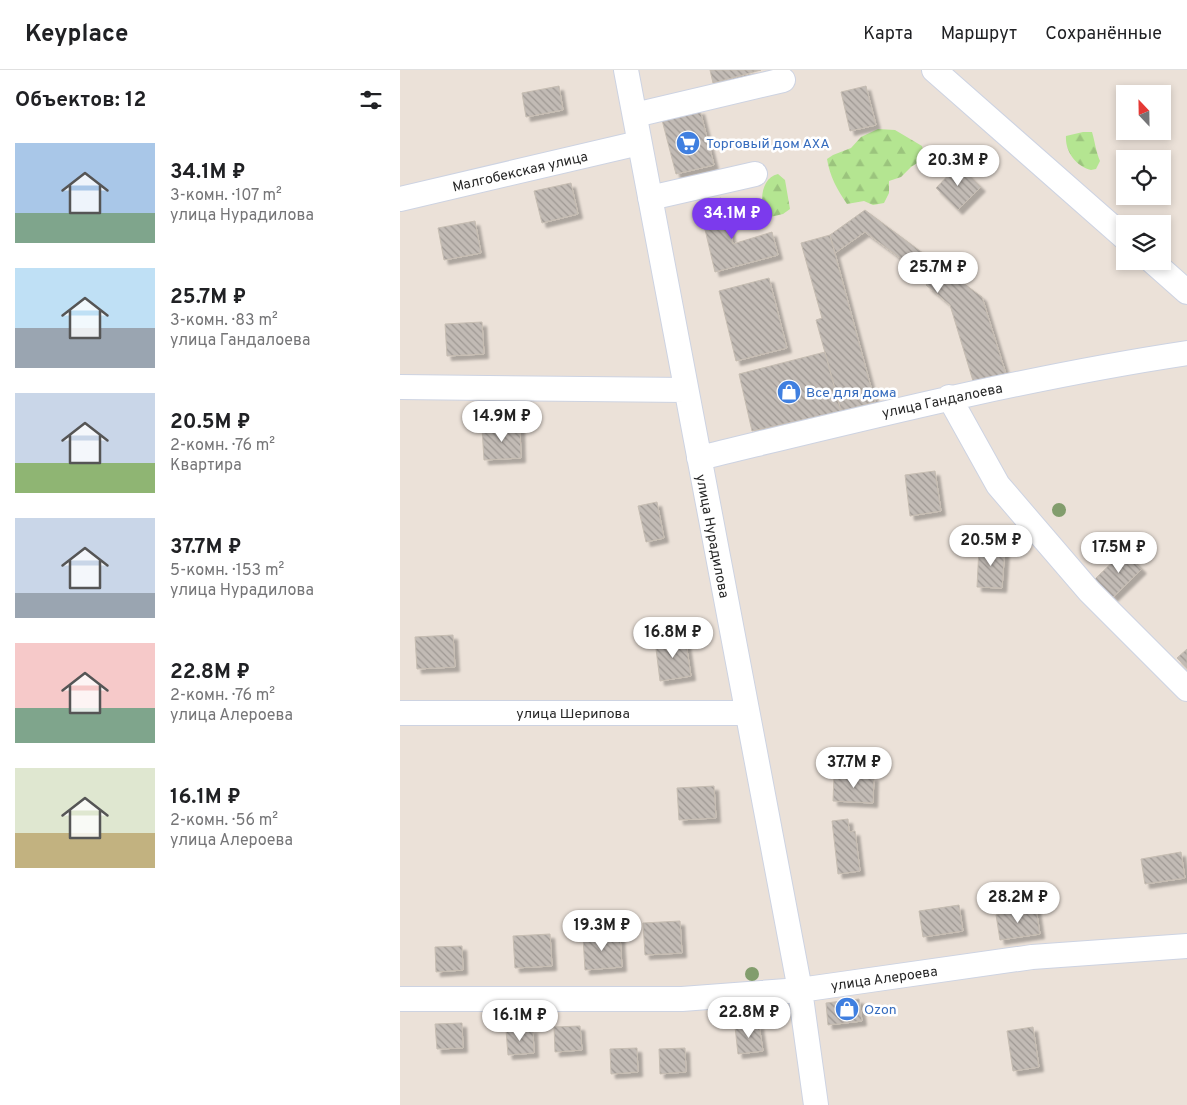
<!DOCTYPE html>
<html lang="ru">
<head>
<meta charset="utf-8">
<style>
	body { margin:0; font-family:Overpass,sans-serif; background:#f2f2f2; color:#202124; height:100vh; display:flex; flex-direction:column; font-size:19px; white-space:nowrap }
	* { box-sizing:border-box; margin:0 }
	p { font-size:16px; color:#757577 }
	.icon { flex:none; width:28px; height:28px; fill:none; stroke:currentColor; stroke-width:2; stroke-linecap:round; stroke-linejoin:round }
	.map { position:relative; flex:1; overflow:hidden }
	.sheet { display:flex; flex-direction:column; background:#fff; width:400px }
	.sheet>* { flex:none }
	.needle { width:32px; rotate:338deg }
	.tools { position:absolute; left:716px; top:15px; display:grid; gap:10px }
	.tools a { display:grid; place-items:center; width:55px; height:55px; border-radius:0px; background:#fff; box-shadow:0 2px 8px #0003; font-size:25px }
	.price { position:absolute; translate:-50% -42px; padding:0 11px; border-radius:18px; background:#fff; color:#222; font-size:16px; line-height:32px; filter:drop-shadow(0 1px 2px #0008) }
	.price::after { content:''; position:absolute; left:50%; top:30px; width:15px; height:11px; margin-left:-8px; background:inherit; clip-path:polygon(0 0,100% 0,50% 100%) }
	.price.current { background:#7c3aed; color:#fff }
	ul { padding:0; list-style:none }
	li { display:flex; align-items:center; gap:15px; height:125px; padding:0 15px }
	li span { display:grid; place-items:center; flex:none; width:140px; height:100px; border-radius:0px; color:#555 }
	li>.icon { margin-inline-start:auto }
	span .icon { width:60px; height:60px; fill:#fffc; stroke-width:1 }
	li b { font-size:21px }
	h2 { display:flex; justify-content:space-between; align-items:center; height:60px; padding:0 15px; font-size:21px }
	header { display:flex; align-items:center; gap:30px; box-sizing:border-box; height:70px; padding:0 25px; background:#fff; border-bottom:1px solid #e0e0e0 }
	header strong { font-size:24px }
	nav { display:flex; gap:28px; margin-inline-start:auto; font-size:18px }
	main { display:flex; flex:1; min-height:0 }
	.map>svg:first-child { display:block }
	.forest { fill:url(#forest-firs) }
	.building { fill:url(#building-back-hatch); stroke:#c6bdb2; filter:url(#shadow) }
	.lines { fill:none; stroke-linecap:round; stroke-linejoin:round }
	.minor-casing { stroke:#cdd3e2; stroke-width:26 }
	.minor { stroke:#fff; stroke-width:24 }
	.tree { fill:#829d6d }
	.labels { text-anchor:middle; stroke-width:5; stroke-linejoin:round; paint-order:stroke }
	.shop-label { font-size:14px; fill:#366cbe; stroke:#fff; text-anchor:start }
	.street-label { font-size:14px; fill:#272727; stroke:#fff }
</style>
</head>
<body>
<header>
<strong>Keyplace</strong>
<nav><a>Карта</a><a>Маршрут</a><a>Сохранённые</a></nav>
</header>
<main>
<section class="sheet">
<h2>Объектов: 12<svg class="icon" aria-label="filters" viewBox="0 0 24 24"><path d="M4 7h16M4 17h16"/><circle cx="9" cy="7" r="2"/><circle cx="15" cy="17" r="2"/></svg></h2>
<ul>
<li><span style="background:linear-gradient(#a9c7e8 70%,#7fa58c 0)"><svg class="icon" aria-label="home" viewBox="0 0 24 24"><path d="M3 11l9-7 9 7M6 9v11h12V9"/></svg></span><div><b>34.1M ₽</b><p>3-комн. · 107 m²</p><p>улица Нурадилова</p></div></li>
<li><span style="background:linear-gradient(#bfe0f5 60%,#9aa5b1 0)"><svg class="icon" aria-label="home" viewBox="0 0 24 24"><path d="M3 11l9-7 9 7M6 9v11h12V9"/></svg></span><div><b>25.7M ₽</b><p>3-комн. · 83 m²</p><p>улица Гандалоева</p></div></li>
<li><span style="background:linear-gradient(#c9d6e8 70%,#8fb573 0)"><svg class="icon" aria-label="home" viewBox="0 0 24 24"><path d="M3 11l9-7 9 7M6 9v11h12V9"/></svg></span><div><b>20.5M ₽</b><p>2-комн. · 76 m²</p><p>Квартира</p></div></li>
<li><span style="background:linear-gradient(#c9d6e8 75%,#9aa5b1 0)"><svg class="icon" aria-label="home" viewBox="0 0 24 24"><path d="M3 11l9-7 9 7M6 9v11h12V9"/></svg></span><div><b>37.7M ₽</b><p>5-комн. · 153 m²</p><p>улица Нурадилова</p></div></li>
<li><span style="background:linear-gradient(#f6c9c9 65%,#7fa58c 0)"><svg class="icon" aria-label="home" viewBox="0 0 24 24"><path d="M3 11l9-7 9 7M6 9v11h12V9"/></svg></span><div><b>22.8M ₽</b><p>2-комн. · 76 m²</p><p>улица Алероева</p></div></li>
<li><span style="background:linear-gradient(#dfe7d0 65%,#c2b280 0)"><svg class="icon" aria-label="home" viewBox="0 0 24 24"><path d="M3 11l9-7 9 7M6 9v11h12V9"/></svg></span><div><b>16.1M ₽</b><p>2-комн. · 56 m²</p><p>улица Алероева</p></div></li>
</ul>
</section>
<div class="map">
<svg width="787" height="1035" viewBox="0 0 787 1035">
	<defs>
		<pattern id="forest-firs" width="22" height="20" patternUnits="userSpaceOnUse" patternTransform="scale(1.25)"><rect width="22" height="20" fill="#b4e591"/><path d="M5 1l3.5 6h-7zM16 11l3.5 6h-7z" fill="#9bc47d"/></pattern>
		<pattern id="building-back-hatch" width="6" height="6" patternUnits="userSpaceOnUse" patternTransform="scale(1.25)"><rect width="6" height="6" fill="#c2bbb5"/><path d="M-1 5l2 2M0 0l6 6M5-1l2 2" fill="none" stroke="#9e9893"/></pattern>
		<filter id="shadow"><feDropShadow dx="4.5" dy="4.5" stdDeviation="1" flood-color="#0004"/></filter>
	</defs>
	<rect width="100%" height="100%" fill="#ebe1d8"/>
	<!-- forest -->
	<path class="forest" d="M478 59 495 60 522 76 525 88 511 97 501 107 489 111V123L484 133 473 135 464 131 447 134C437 119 430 107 427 89L433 85 451 78 461 67Z
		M683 62H692C695 72 696 82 700 91L696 99 691 100C676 96 665 82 666 66Z
		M378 104 385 110 390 139 383 144 366 148C359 135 360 108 378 104Z"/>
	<!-- building -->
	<path class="building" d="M310 0H361L313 13Z
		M159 16 163 40 126 47 122 23Z
		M466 16 476 55 450 61 441 22Z
		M300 40 314 95 276 104 262 50Z
		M558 95 581 117 558 140 536 118Z
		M171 113 178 144 142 153 134 121Z
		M321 128 333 174 372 162 378 185 315 202 299 134Z
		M465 140 582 227 606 304 573 311 550 235 526 215 530 210 465 162 435 183 430 165Z
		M75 151 81 183 44 190 38 158Z
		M430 165 475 332 441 341 416 250 422 248 401 173Z
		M369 208 387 278 336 291 319 221Z
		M82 252 84 284 47 286 45 254Z
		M425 282 441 341 352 361 339 304Z
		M120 356 121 388 84 390 82 358Z
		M535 401 541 441 510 446 505 405Z
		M257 432 264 468 246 472 238 436Z
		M579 477 605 478 602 518 577 517Z
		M724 481 742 499 713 527 695 509Z
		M53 565 55 597 17 599 15 567Z
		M285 566 291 606 260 611 255 571Z
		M787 579V598L777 588Z
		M434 706 474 707 473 733 433 731Z
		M314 716 316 748 279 750 277 718Z
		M448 749 449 762 455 761 460 801 438 804 432 751Z
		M781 782 785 808 745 814 741 789Z
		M559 835 563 861 523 867 519 841Z
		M636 838 640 864 600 870 596 845Z
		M280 851 282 883 245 885 243 853Z
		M150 864 152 896 115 898 113 866Z
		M220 865 222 897 185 900 183 867Z
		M62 876 63 900 36 902 35 877Z
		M459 929 462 951 428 955 426 933Z
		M62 953 63 978 37 979 35 954Z
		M359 955 363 981 338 984 335 957Z
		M180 956 182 980 155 982 154 957Z
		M633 957 639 997 613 1001 607 961Z
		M133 959 134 983 108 985 106 960Z
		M237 978 238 1002 211 1004 210 979Z
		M285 978 286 1002 260 1004 259 979Z"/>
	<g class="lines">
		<!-- minor casing -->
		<g class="minor-casing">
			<path id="minor" d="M226 0 400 920 416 1035
				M534 0 725 168
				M235 45 383 10
				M250 128 355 104
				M0 129 239 73
				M752 191 787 222
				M0 317 286 320
				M549 327 598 415 689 521 787 619
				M299 388C461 349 622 308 787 283
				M0 643H347
				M0 929H282L400 920 632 887 787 876"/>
		</g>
		<!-- minor -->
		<use href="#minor" class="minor"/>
	</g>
	<!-- trees -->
	<g class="tree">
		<circle cx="659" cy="440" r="7"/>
		<circle cx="352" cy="904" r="7"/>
	</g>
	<!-- icons -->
	<defs>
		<g id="supermarket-disc" transform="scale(1.25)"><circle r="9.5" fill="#3f7fe0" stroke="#fff"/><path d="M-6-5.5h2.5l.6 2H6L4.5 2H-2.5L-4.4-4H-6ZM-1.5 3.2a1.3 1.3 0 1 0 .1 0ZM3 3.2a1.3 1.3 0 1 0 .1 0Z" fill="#fff"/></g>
		<g id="shop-disc" transform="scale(1.25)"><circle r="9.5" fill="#3f7fe0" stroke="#fff"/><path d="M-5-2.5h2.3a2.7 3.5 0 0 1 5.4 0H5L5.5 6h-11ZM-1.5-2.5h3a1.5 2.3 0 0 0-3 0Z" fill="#fff"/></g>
	</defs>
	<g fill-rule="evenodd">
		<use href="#supermarket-disc" x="288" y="73"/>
		<use href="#shop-disc" x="389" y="322"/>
		<use href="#shop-disc" x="447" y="939"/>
	</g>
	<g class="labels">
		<!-- shop labels -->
		<g class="shop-label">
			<text x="306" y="78">Торговый дом АХА</text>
			<text x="406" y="327">Все для дома</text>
			<text x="464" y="944">Ozon</text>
		</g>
		<!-- street labels -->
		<g class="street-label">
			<text transform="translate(120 101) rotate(-13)" y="5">Малгобекская улица</text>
			<text transform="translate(542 330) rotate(-12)" y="5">улица Гандалоева</text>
			<text transform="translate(313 466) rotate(79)" y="5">улица Нурадилова</text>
			<text x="173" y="648">улица Шерипова</text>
			<text transform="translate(484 908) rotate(-8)" y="5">улица Алероева</text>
		</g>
	</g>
</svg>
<div class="tools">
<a><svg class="needle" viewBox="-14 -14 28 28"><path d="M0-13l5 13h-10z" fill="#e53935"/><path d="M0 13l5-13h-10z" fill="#757577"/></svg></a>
<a><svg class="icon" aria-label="locate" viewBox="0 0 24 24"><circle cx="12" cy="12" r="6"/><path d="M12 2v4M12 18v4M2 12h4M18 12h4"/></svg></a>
<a><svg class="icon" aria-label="layers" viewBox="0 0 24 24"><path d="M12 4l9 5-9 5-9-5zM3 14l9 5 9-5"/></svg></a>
</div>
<b class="price" style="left:558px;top:117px">20.3M ₽</b>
<b class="price current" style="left:332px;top:170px">34.1M ₽</b>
<b class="price" style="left:538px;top:224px">25.7M ₽</b>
<b class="price" style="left:102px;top:373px">14.9M ₽</b>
<b class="price" style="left:591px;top:497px">20.5M ₽</b>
<b class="price" style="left:719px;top:504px">17.5M ₽</b>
<b class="price" style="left:273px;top:589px">16.8M ₽</b>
<b class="price" style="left:454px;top:719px">37.7M ₽</b>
<b class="price" style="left:618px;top:854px">28.2M ₽</b>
<b class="price" style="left:202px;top:882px">19.3M ₽</b>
<b class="price" style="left:349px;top:969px">22.8M ₽</b>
<b class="price" style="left:120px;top:972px">16.1M ₽</b>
</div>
</main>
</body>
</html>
